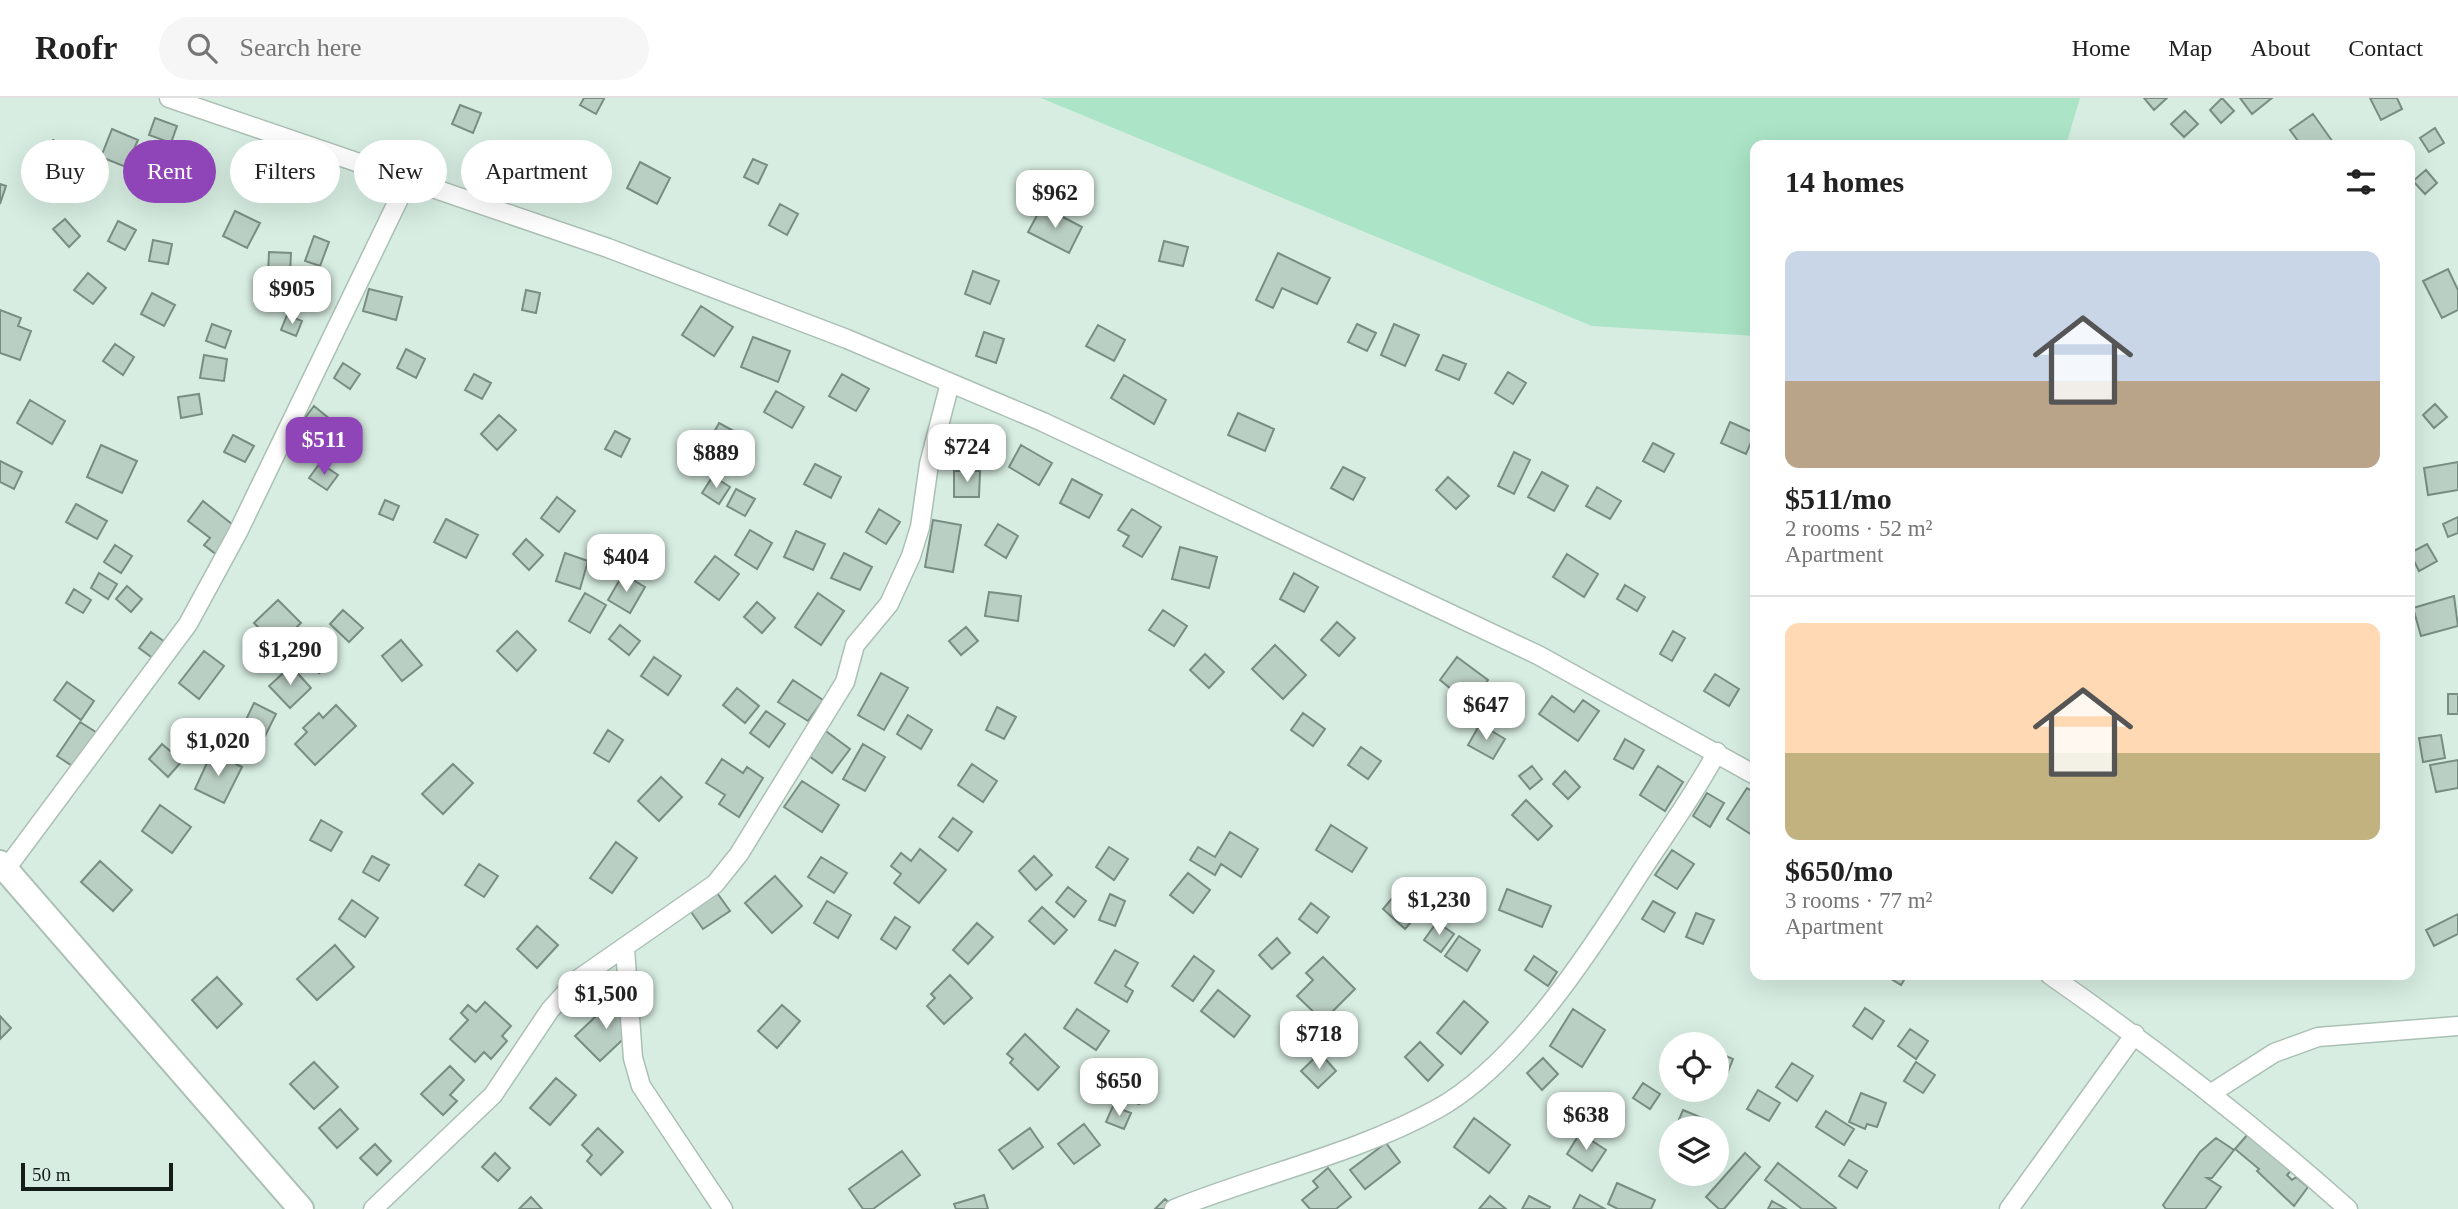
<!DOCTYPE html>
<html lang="en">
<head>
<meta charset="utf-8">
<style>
	body { margin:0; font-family:"Times New Roman",serif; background:#f6f6f6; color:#222; height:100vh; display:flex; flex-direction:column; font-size:26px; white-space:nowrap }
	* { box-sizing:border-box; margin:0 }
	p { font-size:23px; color:#767676 }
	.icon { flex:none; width:38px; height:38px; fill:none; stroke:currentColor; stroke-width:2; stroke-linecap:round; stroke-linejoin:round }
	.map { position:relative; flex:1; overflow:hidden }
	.sheet { position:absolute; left:1750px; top:42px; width:665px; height:840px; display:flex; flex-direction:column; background:#fff; border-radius:14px; box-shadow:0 7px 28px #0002 }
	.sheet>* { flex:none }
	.banner { position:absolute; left:21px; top:42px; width:665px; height:63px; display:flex; gap:14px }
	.controls { position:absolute; left:1659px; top:934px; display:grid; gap:14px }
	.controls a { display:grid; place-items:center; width:70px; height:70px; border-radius:50%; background:#fff; box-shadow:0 7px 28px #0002; font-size:35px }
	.scale { position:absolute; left:21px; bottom:18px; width:152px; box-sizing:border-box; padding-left:7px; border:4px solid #151d19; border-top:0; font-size:19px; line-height:24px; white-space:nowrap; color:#151d19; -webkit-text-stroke:5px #d7ede1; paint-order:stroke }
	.price { position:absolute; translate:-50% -60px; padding:0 16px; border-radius:14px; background:#fff; color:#222; font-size:23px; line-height:46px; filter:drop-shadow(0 2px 4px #0008) }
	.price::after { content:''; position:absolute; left:50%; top:42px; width:21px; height:16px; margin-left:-10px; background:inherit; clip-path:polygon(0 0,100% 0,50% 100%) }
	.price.selected { background:#8f45b7; color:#fff }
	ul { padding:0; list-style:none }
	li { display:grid; align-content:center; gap:14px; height:371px; padding:0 35px }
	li+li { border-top:2px solid #e0e0e0 }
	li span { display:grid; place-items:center; height:217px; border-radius:14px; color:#555 }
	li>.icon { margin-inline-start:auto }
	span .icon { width:126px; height:126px; fill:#fffc; stroke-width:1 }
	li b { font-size:30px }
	h2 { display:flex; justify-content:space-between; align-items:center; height:84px; padding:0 35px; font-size:30px }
	.pill { padding:0 24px; border-radius:32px; background:#fff; box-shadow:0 7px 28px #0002; font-size:24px; line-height:63px }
	.pill.selected { background:#8f45b7; color:#fff }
	header { display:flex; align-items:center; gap:42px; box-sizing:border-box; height:98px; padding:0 35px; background:#fff; border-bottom:2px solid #e0e0e0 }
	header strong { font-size:33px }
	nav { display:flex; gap:38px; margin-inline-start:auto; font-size:24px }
	.search { width:490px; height:63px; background:#f6f6f6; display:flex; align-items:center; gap:18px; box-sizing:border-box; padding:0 24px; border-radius:38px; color:#767676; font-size:26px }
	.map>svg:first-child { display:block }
	.green { fill:#abe4c6 }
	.building { fill:#bacfc3; stroke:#798d82; stroke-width:2 }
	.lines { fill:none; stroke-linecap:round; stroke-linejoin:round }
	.minor-casing { stroke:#abc0b4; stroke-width:21 }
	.secondary-casing { stroke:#abc0b4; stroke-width:28 }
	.minor { stroke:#fff; stroke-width:18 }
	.secondary { stroke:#fff; stroke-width:24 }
</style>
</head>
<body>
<header>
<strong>Roofr</strong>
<div class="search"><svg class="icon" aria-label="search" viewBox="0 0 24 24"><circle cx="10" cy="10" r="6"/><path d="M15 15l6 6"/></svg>Search here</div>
<nav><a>Home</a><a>Map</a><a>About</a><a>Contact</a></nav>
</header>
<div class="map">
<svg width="2458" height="1111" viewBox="0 0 2458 1111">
	<rect width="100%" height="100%" fill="#d7ede1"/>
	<!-- green -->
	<path class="green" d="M1041 0H2080L2066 47H1755V238L1592 228Z"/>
	<!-- building -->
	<path class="building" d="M584 0H602L604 1 596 16 580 7Z
		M2144 0H2167L2154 12Z
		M2222 0 2234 13 2221 25 2210 12Z
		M2240 0H2272L2252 16Z
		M2370 0H2397L2402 11 2381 22Z
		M460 7 481 15 473 35 452 26Z
		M2185 13 2198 26 2184 39 2171 26Z
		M2313 16 2335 47H2301L2290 32Z
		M155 20 177 28 171 45 149 37Z
		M2435 30 2444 45 2429 54 2420 40Z
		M112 31 138 42 126 69 101 59Z
		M53 42 64 48 67 43 89 55 72 86 38 67Z
		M303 57 328 68 313 99 289 88Z
		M753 61 767 67 758 86 744 79Z
		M640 64 670 80 657 106 627 90Z
		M2426 72 2437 85 2425 96 2413 83Z
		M0 86 6 88 0 106Z
		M780 106 798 116 787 137 769 127Z
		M1042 108 1082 129 1069 155 1028 134Z
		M235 113 260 125 247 150 223 138Z
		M65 121 80 138 69 149 53 131Z
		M118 123 136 132 125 152 108 143Z
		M314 138 329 144 320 168 305 163Z
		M153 142 172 146 168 166 149 163Z
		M1164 143 1188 149 1183 168 1159 163Z
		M269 154 291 155 290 177 268 176Z
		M1278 155 1330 180 1317 206 1282 190 1273 210 1256 202Z
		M2448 171 2458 192V212L2442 220 2423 183Z
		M973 173 999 183 990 206 965 196Z
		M88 175 106 190 93 206 74 192Z
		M369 191 402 199 396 222 363 213Z
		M526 192 540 195 536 215 522 212Z
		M152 195 175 207 164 228 141 216Z
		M701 208 733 229 714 258 682 237Z
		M0 212 21 220 18 228 31 233 20 262 0 255Z
		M287 217 302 223 296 238 281 232Z
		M212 226 231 233 225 250 206 243Z
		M1357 226 1376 235 1367 253 1348 244Z
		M1394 226 1419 237 1405 268 1381 257Z
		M1098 227 1125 242 1114 263 1086 248Z
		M984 234 1004 241 996 265 976 258Z
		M753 239 790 253 778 284 741 269Z
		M115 246 134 259 123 277 103 263Z
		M406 251 425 261 416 280 397 270Z
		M204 257 227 261 224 283 200 280Z
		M1443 257 1466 266 1459 282 1436 272Z
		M343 265 360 276 350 291 334 280Z
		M1508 274 1526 285 1513 306 1495 295Z
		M474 276 491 285 482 301 465 292Z
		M842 276 869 291 856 313 829 298Z
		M1124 277 1166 302 1154 326 1111 300Z
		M776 293 804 309 792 330 764 314Z
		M199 296 202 316 181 320 178 299Z
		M30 302 65 323 52 346 17 325Z
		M2435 306 2447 319 2434 330 2423 317Z
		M314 308 331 322 323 334 305 320Z
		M1238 315 1274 331 1265 353 1228 337Z
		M499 317 516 332 497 352 481 336Z
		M1730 324 1755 335 1746 356 1721 345Z
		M719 325 739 336 728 356 708 345Z
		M615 333 630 341 621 359 605 351Z
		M233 337 254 348 245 364 224 354Z
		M1653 345 1674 356 1664 374 1643 363Z
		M101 347 137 363 122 395 87 379Z
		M1021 347 1052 365 1039 387 1009 369Z
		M1514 354 1530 362 1514 396 1498 388Z
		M0 363 22 374 14 391 0 384Z
		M2458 364V392L2428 397 2424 370Z
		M320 365 338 377 327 392 309 380Z
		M815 366 841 379 831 400 804 386Z
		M1343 369 1365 380 1353 402 1331 390Z
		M954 373H980L979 399H954Z
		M1542 374 1568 388 1554 413 1528 399Z
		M713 378 730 389 719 406 702 395Z
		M1448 379 1469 398 1456 411 1436 392Z
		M1072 381 1102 397 1089 420 1060 405Z
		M1597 389 1621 403 1610 421 1586 408Z
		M736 391 755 401 745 418 727 408Z
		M557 399 575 413 559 434 541 420Z
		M385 402 399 408 393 422 379 416Z
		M203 403 238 431 217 457 204 447 210 440 188 423Z
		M76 406 107 423 97 441 66 424Z
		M879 411 900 424 886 446 866 434Z
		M1132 411 1161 429 1142 459 1123 448 1129 438 1118 432Z
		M2458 419V435L2448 439 2443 426Z
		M446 421 478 437 466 460 434 444Z
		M933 422 961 427 953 474 925 469Z
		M998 426 1018 438 1006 460 985 447Z
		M750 432 772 445 757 471 735 457Z
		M796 433 825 446 813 472 784 459Z
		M526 441 543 457 529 472 513 456Z
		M2427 446 2437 463 2419 473 2410 455Z
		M115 447 132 458 121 475 104 464Z
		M1180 449 1217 459 1209 490 1172 481Z
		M565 455 588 463 580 491 556 483Z
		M844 455 872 469 860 492 831 480Z
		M1567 456 1598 476 1584 499 1553 479Z
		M715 458 739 476 719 502 695 484Z
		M99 475 117 486 108 501 91 490Z
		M1294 475 1318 489 1304 514 1280 501Z
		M623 476 645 489 630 515 608 502Z
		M1625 487 1645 499 1637 513 1617 501Z
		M127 488 142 501 131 514 116 501Z
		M74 491 91 502 83 515 66 505Z
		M989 494 1021 498 1018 523 985 518Z
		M585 495 606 507 590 535 569 523Z
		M818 495 844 513 821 547 795 529Z
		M2454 498 2458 528 2421 538 2413 510Z
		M278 502 301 525 277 548 254 525Z
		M757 504 775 520 762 535 744 519Z
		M343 512 363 530 349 544 330 526Z
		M1163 512 1187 528 1174 548 1149 532Z
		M1337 524 1355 540 1339 558 1321 542Z
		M620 527 640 543 629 557 609 541Z
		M966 529 978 543 961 557 949 543Z
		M517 533 536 552 517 573 497 553Z
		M1673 533 1685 540 1672 563 1660 556Z
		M151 534 169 547 158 564 139 550Z
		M401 542 422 567 402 583 382 558Z
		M320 546 334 563 319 575 306 558Z
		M1275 547 1306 577 1283 601 1252 571Z
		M204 553 224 568 199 601 179 585Z
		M1205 556 1224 574 1209 590 1190 572Z
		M654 559 681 578 668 597 641 578Z
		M1457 559 1488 582 1470 606 1440 582Z
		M291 568 311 590 290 610 269 588Z
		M881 575 908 590 884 632 858 617Z
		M1715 576 1739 591 1729 608 1704 593Z
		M793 582 823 602 808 623 778 604Z
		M67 584 94 603 81 622 54 602Z
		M737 590 759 608 745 625 723 607Z
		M2448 596H2458V616H2448Z
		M1552 598 1574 614 1583 602 1599 613 1578 643 1539 616Z
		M254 605 276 616 265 638 243 628Z
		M336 607 356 628 315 667 295 646 307 634 303 630 319 615 323 620Z
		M997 609 1016 619 1004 641 986 632Z
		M766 613 785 626 769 649 750 635Z
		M1303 615 1325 631 1313 648 1291 632Z
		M908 617 932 632 921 651 897 636Z
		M80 624 99 636 77 671 57 658Z
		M1480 626 1505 641 1493 661 1468 647Z
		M823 631 850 651 832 675 805 655Z
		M608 632 623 642 609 664 594 655Z
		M2441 637 2445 660 2423 664 2419 640Z
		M1625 641 1644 652 1633 671 1614 661Z
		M162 646 182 663 168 679 149 661Z
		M863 646 885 659 865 693 843 681Z
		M1361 649 1381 663 1368 681 1348 667Z
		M212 654 242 669 224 705 195 691Z
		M722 661 743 675 747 669 763 680 739 719 719 706 725 697 706 685Z
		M2458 662V690L2436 694 2430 667Z
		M453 666 473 685 443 716 422 696Z
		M972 666 997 683 983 704 958 687Z
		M1532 668 1542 681 1530 691 1519 678Z
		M1658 668 1683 684 1665 713 1640 697Z
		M1565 673 1580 689 1568 701 1553 686Z
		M661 679 682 699 659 723 638 703Z
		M802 683 839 707 822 734 784 709Z
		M1747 690 1755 695V739L1727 721Z
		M1707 695 1724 705 1710 729 1693 718Z
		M1526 702 1552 728 1538 742 1512 717Z
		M160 707 191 729 172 755 142 733Z
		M953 720 972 734 958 753 939 739Z
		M321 722 342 734 331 753 310 742Z
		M1331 727 1367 750 1352 774 1316 752Z
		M1230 734 1258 751 1241 779 1221 766 1215 777 1190 762 1198 749 1215 759Z
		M616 744 637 760 612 795 590 780Z
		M1109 749 1128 761 1114 782 1096 769Z
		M920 751 946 772 919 805 894 785 901 776 891 768 901 755 911 763Z
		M1672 752 1694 766 1677 791 1655 777Z
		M372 758 389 767 379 783 363 774Z
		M1034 758 1052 777 1036 792 1019 773Z
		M821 759 847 775 834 795 808 779Z
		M100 763 132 792 113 813 81 784Z
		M479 766 498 778 484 799 465 787Z
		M1188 775 1210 792 1193 815 1170 797Z
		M775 778 802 808 772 835 745 805Z
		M1068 789 1086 803 1074 819 1056 804Z
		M1400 791 1423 810 1405 831 1383 811Z
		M1507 791 1551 808 1542 829 1499 812Z
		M715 792 730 813 703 831 689 811Z
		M1110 796 1125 803 1115 828 1099 822Z
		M352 802 378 820 365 839 339 821Z
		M827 803 851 817 838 840 814 825Z
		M1653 803 1675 815 1664 834 1642 821Z
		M1311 805 1329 819 1317 835 1299 821Z
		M1042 809 1067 832 1054 846 1029 823Z
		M1696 815 1714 822 1703 846 1686 839Z
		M2458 816V836L2434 848 2426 832Z
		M895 819 910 829 896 851 881 841Z
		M1437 824 1454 836 1441 854 1424 842Z
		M977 825 993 839 968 866 953 852Z
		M537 828 558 847 537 870 517 851Z
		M1459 838 1480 852 1467 873 1445 858Z
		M1277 840 1290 855 1272 871 1259 857Z
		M335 847 354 869 317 902 297 881Z
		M1115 852 1138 865 1125 888 1133 893 1127 904 1095 885Z
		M1194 858 1214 873 1193 903 1172 888Z
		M1534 858 1557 874 1548 888 1525 872Z
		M1323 859 1355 891 1323 923 1297 898 1313 882 1306 875Z
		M950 877 972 900 944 926 927 908 935 900 931 896Z
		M1885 877H1907L1901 887Z
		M217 879 242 906 217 930 192 902Z
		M1218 892 1250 918 1234 939 1201 913Z
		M612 903 636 929 600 963 575 938Z
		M1464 903 1488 924 1461 956 1437 935Z
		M485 904 511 928 502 938 507 943 491 961 484 954 475 964 450 941 468 922 461 915 468 907 476 914Z
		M782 907 800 923 777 950 758 933Z
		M1865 910 1884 923 1872 941 1853 928Z
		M1077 911 1109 933 1096 952 1064 930Z
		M1573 911 1605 932 1582 969 1550 948Z
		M0 918 11 930 0 941Z
		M1910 931 1928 943 1916 961 1898 948Z
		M1025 936 1059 969 1038 992 1010 965 1013 961 1007 956Z
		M1420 944 1443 967 1428 983 1405 959Z
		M1717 954 1733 961 1727 976 1717 972Z
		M1320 955 1336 973 1318 990 1301 973Z
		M1543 960 1558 976 1542 992 1527 975Z
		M314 964 338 989 314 1011 290 986Z
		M1916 964 1935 977 1923 995 1904 983Z
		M1792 965 1813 978 1797 1003 1776 989Z
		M450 968 464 982 450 997 457 1003 443 1017 421 996Z
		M556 980 576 997 550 1027 530 1010Z
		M1125 982 1146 991 1139 1006 1118 998Z
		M1643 985 1660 996 1650 1011 1633 1000Z
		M1758 992 1780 1005 1769 1023 1747 1011Z
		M1861 995 1886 1005 1877 1029 1867 1026 1865 1031 1849 1024Z
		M1113 1008 1131 1015 1124 1031 1106 1024Z
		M340 1011 358 1031 337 1050 319 1030Z
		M1683 1012 1707 1022 1704 1031H1675Z
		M1826 1013 1854 1031 1844 1047 1816 1029Z
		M1474 1020 1510 1047 1489 1075 1454 1049Z
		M1084 1026 1100 1047 1074 1066 1058 1046Z
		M598 1030 623 1054 601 1077 587 1063 592 1057 582 1047Z
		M1030 1030 1043 1049 1013 1071 999 1052Z
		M1580 1035 1606 1052 1592 1073 1567 1056Z
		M2248 1036 2291 1073 2287 1077 2292 1082 2296 1079 2308 1089 2294 1108 2257 1073 2259 1071 2235 1051Z
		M2216 1040 2234 1052 2212 1080H2207L2221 1089 2205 1111H2166L2163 1107 2200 1054Z
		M1386 1045 1400 1064 1365 1091 1350 1072Z
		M375 1046 391 1063 377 1077 360 1060Z
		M902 1053 920 1077 873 1111H863L849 1091Z
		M495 1055 510 1070 498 1083 482 1069Z
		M1745 1055 1760 1069 1724 1111H1719L1706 1099Z
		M1849 1062 1867 1073 1857 1090 1839 1078Z
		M1778 1065 1836 1110 1835 1111H1802L1765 1082Z
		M1328 1070 1351 1099 1336 1111H1310L1302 1102 1318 1089 1313 1083Z
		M1617 1085 1655 1102 1651 1111H1618L1608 1106Z
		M984 1097 988 1111H956L954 1106Z
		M1580 1097 1605 1111H1573Z
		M1490 1098 1506 1111H1479Z
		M1529 1098 1550 1109 1549 1111H1522Z
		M531 1099 542 1111H519Z
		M1165 1101 1175 1111H1155Z
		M1772 1103 1786 1111H1768Z"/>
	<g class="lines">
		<!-- minor casing -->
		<g class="minor-casing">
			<path id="minor" d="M169 0 608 150 847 241 1043 324 1538 557 1755 677
				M6 771 188 526 238 434 409 80
				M625 851 633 960 641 988 723 1111
				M2050 877C2153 949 2254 1027 2348 1111
				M2210 996 2274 955 2318 939 2458 928
				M373 1111 493 997 550 912 577 882 715 786 739 756 845 584 855 547 889 506 911 458 920 429 929 366 950 285
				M1174 1111C1261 1076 1355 1056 1437 1011 1518 966 1591 852 1640 775 1666 735 1694 697 1717 654
				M2009 1111 2135 936"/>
		</g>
		<!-- secondary casing -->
		<g class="secondary-casing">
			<path id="secondary" d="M0 765 301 1111"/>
		</g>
		<!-- minor -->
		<use href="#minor" class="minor"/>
		<!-- secondary -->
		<use href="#secondary" class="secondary"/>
	</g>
</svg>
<div class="controls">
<a><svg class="icon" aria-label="locate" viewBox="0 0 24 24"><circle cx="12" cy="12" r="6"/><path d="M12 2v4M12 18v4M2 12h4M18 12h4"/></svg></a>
<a><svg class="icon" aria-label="layers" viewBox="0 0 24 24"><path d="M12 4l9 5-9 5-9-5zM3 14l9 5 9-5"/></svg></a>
</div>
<div class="scale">50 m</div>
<b class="price" style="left:1055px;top:132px">$962</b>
<b class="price" style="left:292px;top:228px">$905</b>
<b class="price selected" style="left:324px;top:379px">$511</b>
<b class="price" style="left:967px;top:386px">$724</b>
<b class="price" style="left:716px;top:392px">$889</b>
<b class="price" style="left:626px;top:496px">$404</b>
<b class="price" style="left:290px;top:589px">$1,290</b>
<b class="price" style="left:1486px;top:644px">$647</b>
<b class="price" style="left:218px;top:680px">$1,020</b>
<b class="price" style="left:1439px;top:839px">$1,230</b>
<b class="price" style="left:606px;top:933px">$1,500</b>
<b class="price" style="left:1319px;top:973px">$718</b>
<b class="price" style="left:1119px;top:1020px">$650</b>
<b class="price" style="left:1586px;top:1054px">$638</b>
<div class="banner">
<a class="pill">Buy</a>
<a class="pill selected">Rent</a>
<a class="pill">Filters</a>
<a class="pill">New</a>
<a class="pill">Apartment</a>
</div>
<section class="sheet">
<h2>14 homes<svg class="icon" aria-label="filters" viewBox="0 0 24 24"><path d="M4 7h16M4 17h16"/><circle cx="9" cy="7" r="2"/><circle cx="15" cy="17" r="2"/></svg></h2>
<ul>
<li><span style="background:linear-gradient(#c9d6e8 60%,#b9a48a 0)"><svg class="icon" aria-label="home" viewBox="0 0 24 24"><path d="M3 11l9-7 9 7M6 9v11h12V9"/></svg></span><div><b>$511/mo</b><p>2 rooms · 52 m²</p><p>Apartment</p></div></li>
<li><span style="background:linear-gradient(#ffd9b3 60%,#c2b280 0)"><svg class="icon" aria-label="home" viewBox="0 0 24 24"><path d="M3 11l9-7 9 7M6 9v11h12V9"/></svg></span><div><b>$650/mo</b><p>3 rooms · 77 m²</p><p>Apartment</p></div></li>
</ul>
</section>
</div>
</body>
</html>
